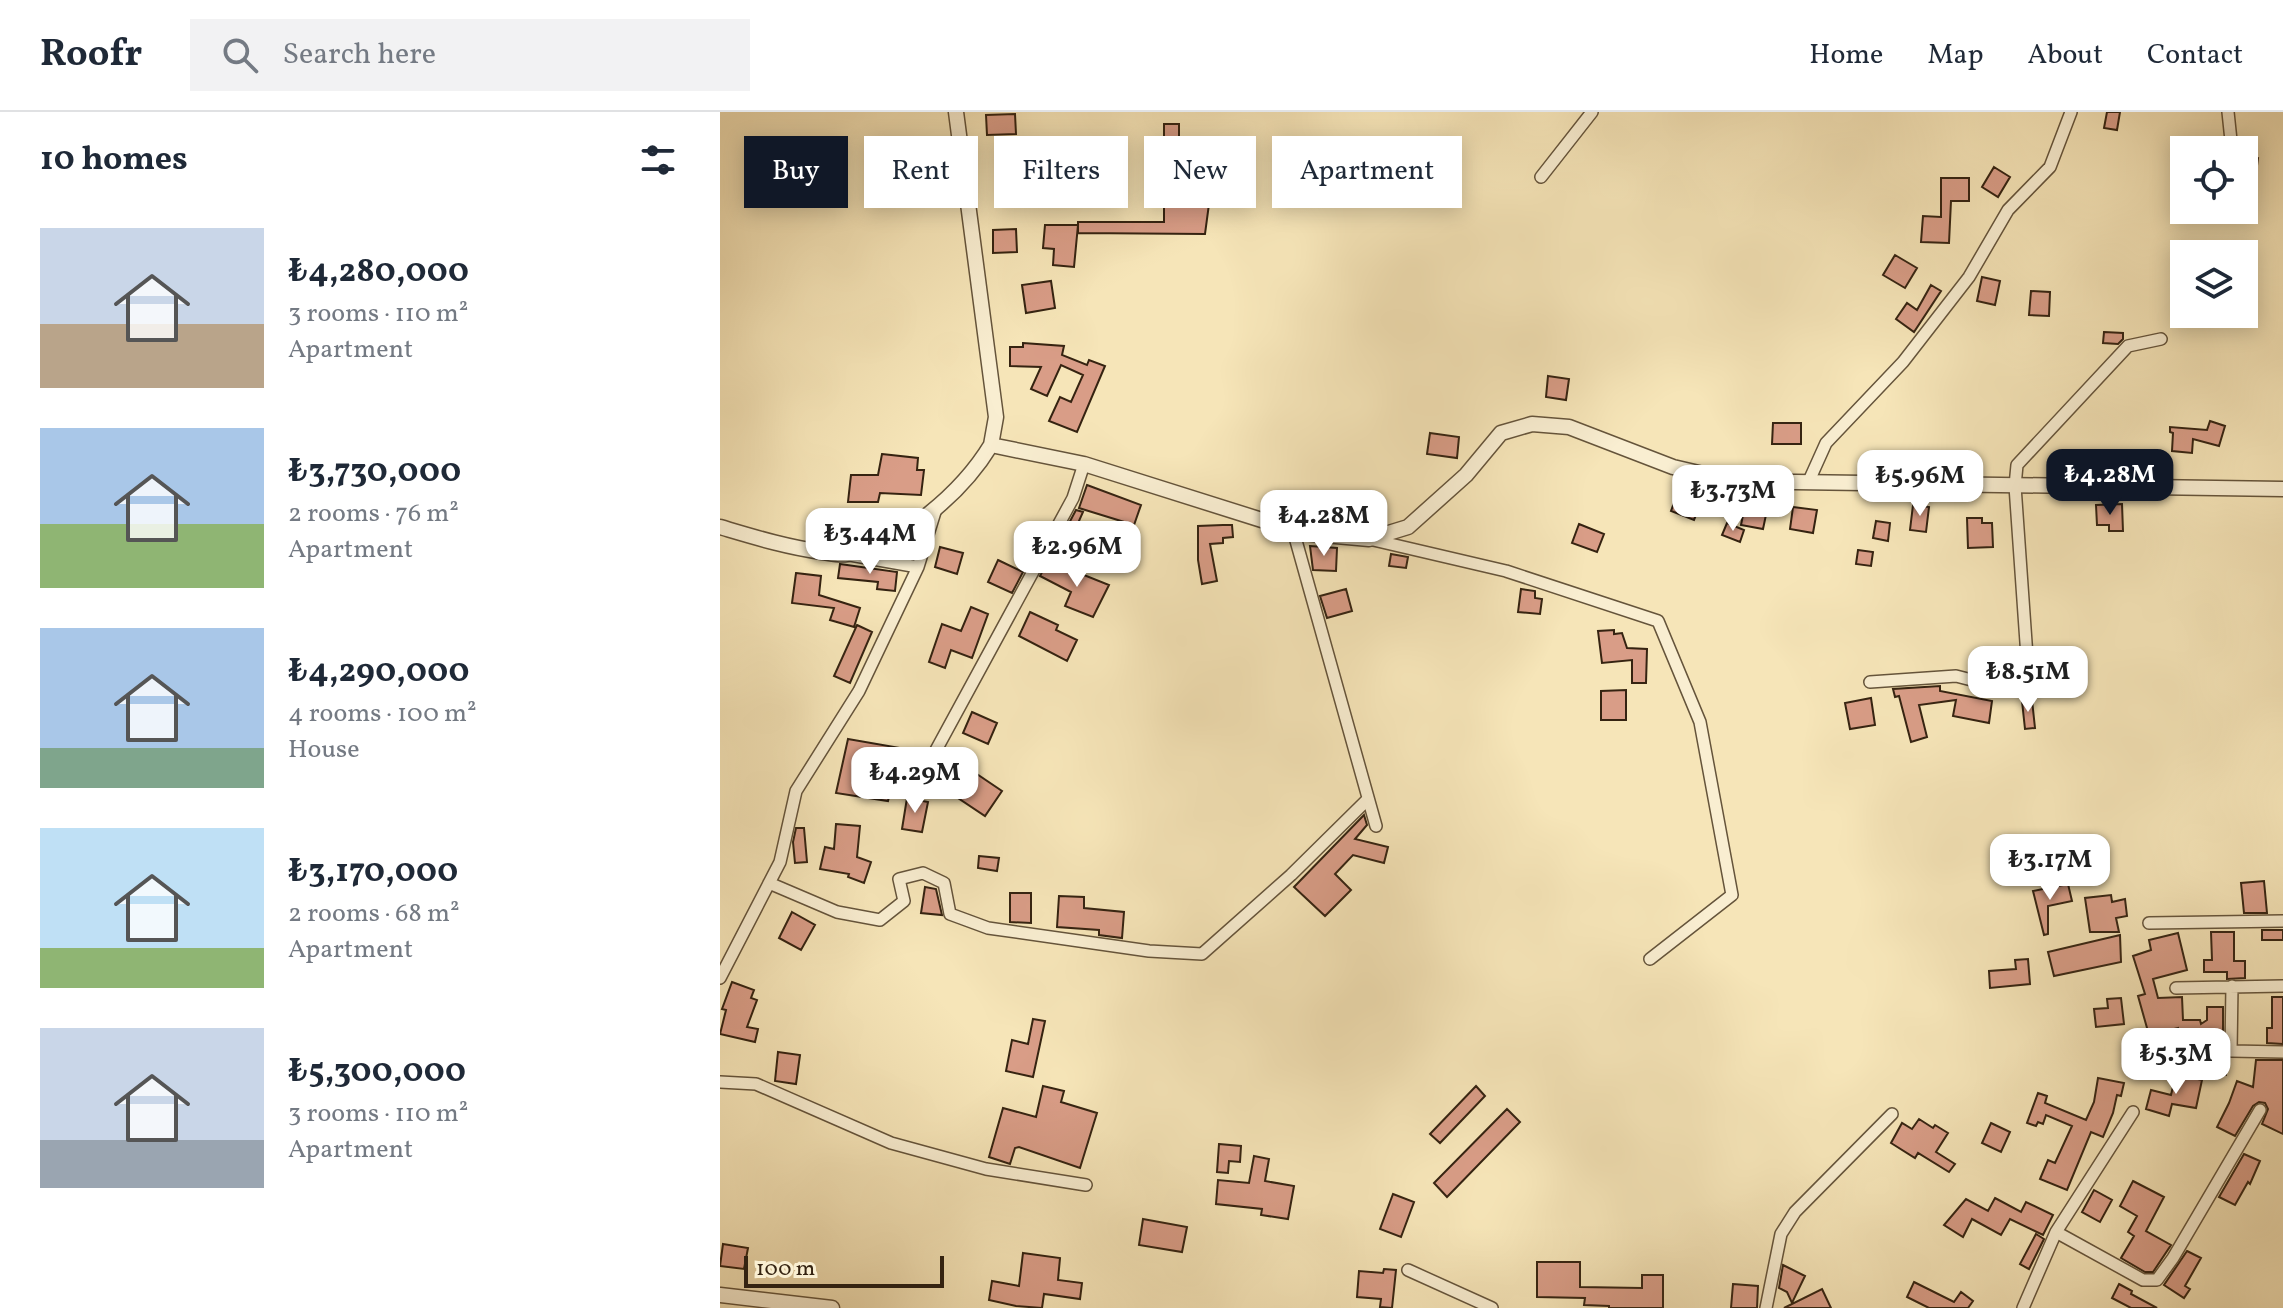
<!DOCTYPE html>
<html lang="en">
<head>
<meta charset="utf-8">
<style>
	body { margin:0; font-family:Vollkorn,serif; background:#f2f2f3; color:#1f2937; height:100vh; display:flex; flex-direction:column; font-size:30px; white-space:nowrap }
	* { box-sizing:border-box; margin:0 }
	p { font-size:26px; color:#747a83 }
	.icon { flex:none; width:44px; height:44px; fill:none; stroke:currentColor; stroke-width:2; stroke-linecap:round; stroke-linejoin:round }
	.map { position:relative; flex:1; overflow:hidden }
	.side { display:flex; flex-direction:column; background:#fff; width:720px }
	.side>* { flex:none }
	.guide { position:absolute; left:24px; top:24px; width:760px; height:72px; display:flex; gap:16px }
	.fabs { position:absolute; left:1450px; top:24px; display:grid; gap:16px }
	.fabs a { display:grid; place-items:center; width:88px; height:88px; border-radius:0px; background:#fff; box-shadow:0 4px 20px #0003; font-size:40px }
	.scale { position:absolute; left:24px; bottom:20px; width:200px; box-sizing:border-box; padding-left:8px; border:4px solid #352311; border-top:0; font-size:22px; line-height:28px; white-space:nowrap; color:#352311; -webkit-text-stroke:6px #f9eed1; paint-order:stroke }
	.price { position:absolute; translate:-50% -68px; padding:0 18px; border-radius:16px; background:#fff; color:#222; font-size:26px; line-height:52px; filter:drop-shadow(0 2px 4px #0008) }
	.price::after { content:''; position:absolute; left:50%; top:48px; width:24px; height:18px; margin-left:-12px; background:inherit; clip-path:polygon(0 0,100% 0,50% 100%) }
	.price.on { background:#111827; color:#fff }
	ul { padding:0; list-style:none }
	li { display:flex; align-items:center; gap:24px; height:200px; padding:0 40px }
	li span { display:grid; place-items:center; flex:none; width:224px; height:160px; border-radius:0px; color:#555 }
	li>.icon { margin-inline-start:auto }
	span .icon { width:96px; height:96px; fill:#fffc; stroke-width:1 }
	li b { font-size:34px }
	h2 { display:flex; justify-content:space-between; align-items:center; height:96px; padding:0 40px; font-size:34px }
	.tag { padding:0 28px; border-radius:0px; background:#fff; box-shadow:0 4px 20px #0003; font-size:28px; line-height:72px }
	.tag.on { background:#111827; color:#fff }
	header { display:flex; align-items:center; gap:48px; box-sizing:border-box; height:112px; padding:0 40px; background:#fff; border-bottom:2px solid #e0e1e3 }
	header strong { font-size:38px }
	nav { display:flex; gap:44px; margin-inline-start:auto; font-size:28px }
	.search { width:560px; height:72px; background:#f2f2f3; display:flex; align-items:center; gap:20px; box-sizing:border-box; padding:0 28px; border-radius:0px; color:#747a83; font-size:30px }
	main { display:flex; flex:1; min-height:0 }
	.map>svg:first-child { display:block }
	.building { fill:#d99d87; stroke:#352311; stroke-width:2 }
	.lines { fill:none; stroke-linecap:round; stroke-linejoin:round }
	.minor-casing { stroke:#65543b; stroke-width:14 }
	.tertiary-casing { stroke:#65543b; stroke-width:17 }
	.minor { stroke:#f9eed1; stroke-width:11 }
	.tertiary { stroke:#f9eed1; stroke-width:14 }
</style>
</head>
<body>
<header>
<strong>Roofr</strong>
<div class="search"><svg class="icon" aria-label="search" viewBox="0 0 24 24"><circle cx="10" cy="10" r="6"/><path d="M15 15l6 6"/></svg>Search here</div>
<nav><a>Home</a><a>Map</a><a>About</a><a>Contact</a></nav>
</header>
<main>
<section class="side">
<h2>10 homes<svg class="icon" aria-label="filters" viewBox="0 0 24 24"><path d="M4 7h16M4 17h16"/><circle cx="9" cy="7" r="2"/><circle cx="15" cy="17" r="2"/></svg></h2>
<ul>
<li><span style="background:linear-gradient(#c9d6e8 60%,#b9a48a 0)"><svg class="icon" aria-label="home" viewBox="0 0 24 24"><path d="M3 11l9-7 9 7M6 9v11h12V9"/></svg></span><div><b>₺4,280,000</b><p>3 rooms · 110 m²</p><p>Apartment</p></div></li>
<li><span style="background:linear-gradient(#a9c7e8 60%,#8fb573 0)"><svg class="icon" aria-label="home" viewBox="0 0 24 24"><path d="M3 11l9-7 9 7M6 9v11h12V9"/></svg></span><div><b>₺3,730,000</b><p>2 rooms · 76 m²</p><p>Apartment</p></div></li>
<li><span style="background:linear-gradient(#a9c7e8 75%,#7fa58c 0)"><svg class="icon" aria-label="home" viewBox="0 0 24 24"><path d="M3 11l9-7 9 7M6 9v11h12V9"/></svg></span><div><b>₺4,290,000</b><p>4 rooms · 100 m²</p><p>House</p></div></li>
<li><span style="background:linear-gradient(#bfe0f5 75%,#8fb573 0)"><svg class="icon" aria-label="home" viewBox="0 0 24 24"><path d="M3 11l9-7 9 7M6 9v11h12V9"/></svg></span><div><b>₺3,170,000</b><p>2 rooms · 68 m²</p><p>Apartment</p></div></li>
<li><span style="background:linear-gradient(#c9d6e8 70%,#9aa5b1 0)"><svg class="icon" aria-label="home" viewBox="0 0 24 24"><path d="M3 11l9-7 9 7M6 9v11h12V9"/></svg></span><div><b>₺5,300,000</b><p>3 rooms · 110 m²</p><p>Apartment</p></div></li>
</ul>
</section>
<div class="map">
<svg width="1563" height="1196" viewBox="0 0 1563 1196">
	<rect width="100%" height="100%" fill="#f6e5b8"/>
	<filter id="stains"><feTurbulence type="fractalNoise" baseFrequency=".0025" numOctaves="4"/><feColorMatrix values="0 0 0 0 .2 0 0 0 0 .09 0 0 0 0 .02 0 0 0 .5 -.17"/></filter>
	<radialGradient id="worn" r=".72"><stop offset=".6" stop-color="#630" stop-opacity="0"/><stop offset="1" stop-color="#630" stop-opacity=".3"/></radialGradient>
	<!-- building -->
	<path class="building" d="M1387 0H1400L1397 18 1384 16Z
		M295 2 296 22 267 23 266 3Z
		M444 12H459V92H489L485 122 358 121V110H444Z
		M187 34H210V66L186 65Z
		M1524 44 1538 46 1535 69 1524 68Z
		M1274 55 1290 65 1278 85 1262 75Z
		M1221 66H1249V89H1231L1229 131 1201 130 1203 104 1221 105Z
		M325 113H358L354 155 333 153 334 137 323 136Z
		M296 117 297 140 273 141V118Z
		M1175 143 1197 156 1185 176 1163 163Z
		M1262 165 1280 169 1275 193 1257 189Z
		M331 169 335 196 306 201 302 173Z
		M1211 173 1221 179 1194 220 1176 207 1187 191 1197 198Z
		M1311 179 1330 180 1329 204 1309 203Z
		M1384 220 1403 221V227L1398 232 1383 231Z
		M303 231 344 234 342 243 367 253 369 248 385 254 357 320 329 309 340 285 351 290 363 263 341 253 327 284 311 277 321 255 290 254V235H303Z
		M828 264 849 267 846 288 826 285Z
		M1490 309 1505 314 1499 334 1473 327 1472 341 1452 339 1453 321 1450 320V315L1487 318Z
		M1053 311H1081V332H1052Z
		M710 321 739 325 737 346 707 342Z
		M162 342 198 346 197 358H204L201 383 160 381 158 390H128L131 363H158Z
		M367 373 421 393 414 413 359 396Z
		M959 377 983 386 974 408 951 399Z
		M1402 392 1403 419H1389V413H1377L1376 393Z
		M1025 393 1047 398 1043 417 1021 413Z
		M1193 393 1209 395 1206 420 1190 418Z
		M1073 395 1097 398 1093 421 1070 417Z
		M356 398 363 400 348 434 339 430Z
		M1247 406H1262V411H1272L1273 435 1248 436Z
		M1156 409 1170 411 1168 429 1153 426Z
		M1007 411 1024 418 1020 430 1002 423Z
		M859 412 884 422 877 440 852 431Z
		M503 413H512L513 425 503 426V431L490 432 497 469 482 472 478 448V414Z
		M590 434 617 436 616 459 593 458Z
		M220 435 243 441 237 462 215 455Z
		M1138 438 1153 440 1151 454 1136 452Z
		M671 442 688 445 686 456 669 454Z
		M278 448 303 460 292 481 268 470Z
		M328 449 357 464 359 461 389 473 373 505 345 494 351 480 320 464Z
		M120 452 177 460 175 479 157 477 158 470 118 466Z
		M76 461 101 464 99 483 140 496 134 515 110 508 114 496 72 491Z
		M626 477 632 499 607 506 600 484Z
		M801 477 815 479V486L822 487 820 502 798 500Z
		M251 495 268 502 252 546 231 538 225 556 209 550 222 512 241 519Z
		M310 500 338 513 336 518 357 528 347 549 299 524Z
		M137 513 152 520 130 571 114 564Z
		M894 518V522L902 521 907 536 927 537 926 571H912V548L882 551 878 519Z
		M1220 574V579L1272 589 1269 611 1233 604 1236 588 1199 593 1207 625 1191 630 1179 584 1175 585 1173 577Z
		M906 578V608H881V579Z
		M1151 586 1155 613 1130 617 1125 591Z
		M1312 588 1315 616 1305 617 1302 589Z
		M252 600 277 611 268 632 243 621Z
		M128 627 180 636 168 689 116 681Z
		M239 650 282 679 265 704 211 668 220 655 231 662Z
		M187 686 208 690 202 720 182 717Z
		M644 703 647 713 635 727 668 735 664 751 633 743 615 762 631 778 605 804 574 775Z
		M116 712 140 714 137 745 151 750 144 771 128 765 129 762 100 757 105 735 114 737Z
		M76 716H84L87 750 75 751 73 730Z
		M259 744 279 746 277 759 258 756Z
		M1544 769 1547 801H1524L1521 771Z
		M1348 772 1352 789 1328 794V822L1324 823 1313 779Z
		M205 775 216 777 222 803 201 801Z
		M290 781H311V811L290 810Z
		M1391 783 1392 790 1405 787 1407 804 1396 806 1399 820H1370L1365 786Z
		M339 784 364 785V796L404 800 402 826 379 823V818L337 815Z
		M72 800 95 813 81 838 59 826Z
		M1542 818H1563V828H1542Z
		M1491 820H1514V849H1525V866L1507 867V860H1484V848H1492Z
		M1458 821 1467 858 1433 867 1438 886 1462 885 1463 908H1480L1481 912 1487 908V895H1503V925L1458 924V916L1429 923 1418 884 1425 882 1413 844 1431 838 1429 828Z
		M1400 823 1401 850 1334 864 1328 840Z
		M1308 847 1310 872 1270 876 1269 859 1296 857 1295 848Z
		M12 870 34 878 31 886 37 888 27 915 38 917 35 930 0 922 6 898 2 897Z
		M1552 885H1563V932L1547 931V916H1552Z
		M1401 886 1404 912 1376 915 1374 897 1388 896 1387 887Z
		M313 907 325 909 313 965 286 959 292 928 308 932Z
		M58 940 80 943 76 972 55 969Z
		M1486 946H1507L1506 963 1485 962Z
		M1536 948H1563V1022L1542 1012 1548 997 1545 991 1539 990 1533 994 1515 1024 1497 1015 1509 991 1517 969 1533 975Z
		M1456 962 1482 968 1476 996 1452 992 1449 1004 1426 997 1431 978 1451 983Z
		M1378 966 1404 971 1401 984 1397 983 1393 1001 1383 1025 1371 1020 1347 1078 1320 1067 1328 1048 1335 1051 1352 1014 1326 1003 1323 1012 1318 1010 1316 1014 1307 1011 1318 981 1327 984 1325 991 1366 1008 1374 990Z
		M323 974 344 979 341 990 377 1001 360 1056 299 1035 295 1036 290 1052 269 1045 283 996 316 1005Z
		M756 974 765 984 720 1031 710 1022Z
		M787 997 800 1010 727 1085 714 1071Z
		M1199 1007 1213 1016 1215 1013 1228 1021 1216 1040 1235 1052 1229 1060 1198 1041 1195 1046 1171 1031 1182 1011 1192 1017Z
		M1271 1011 1290 1020 1281 1040 1262 1031Z
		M499 1032 521 1034 520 1050 509 1049 508 1061 497 1060Z
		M1524 1042 1540 1049 1530 1072 1528 1070 1515 1093 1499 1085Z
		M534 1044 549 1047 545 1069 574 1074 568 1107 541 1103 542 1097 496 1092 498 1068 529 1071Z
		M1413 1069 1444 1085 1426 1119 1451 1133 1433 1160H1425L1401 1146 1414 1124 1408 1120 1417 1104 1400 1094Z
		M1374 1078 1392 1088 1380 1110 1362 1100Z
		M673 1082 694 1090 681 1125 660 1117Z
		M1275 1086 1301 1100 1306 1090 1333 1103 1323 1123 1290 1107 1281 1123 1252 1107 1243 1125 1224 1113 1246 1087 1268 1099Z
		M423 1107 467 1115 462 1140 419 1133Z
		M1316 1122 1324 1127 1309 1157 1300 1152Z
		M3 1132 28 1136 24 1157 0 1154Z
		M1467 1139 1481 1146 1465 1174 1470 1177 1464 1186 1444 1173Z
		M303 1141 340 1146 338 1168 362 1171 360 1187 324 1182 322 1196 296 1194 269 1188 272 1169 299 1174Z
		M817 1150H860V1175L922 1176V1163H943V1196H889V1194L864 1193 865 1186 817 1185Z
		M1063 1153 1085 1164 1072 1191 1067 1180 1059 1176Z
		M664 1157 676 1158 672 1196 660 1195 661 1187 637 1185 639 1159 663 1161Z
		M1194 1170 1234 1190 1241 1180 1253 1189 1248 1196H1209L1187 1185Z
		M1013 1172 1038 1174 1037 1196H1011Z
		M1399 1172 1412 1179 1411 1182 1437 1196H1411L1392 1186Z
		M1102 1177 1111 1196H1064Z"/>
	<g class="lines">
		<!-- minor casing -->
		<g class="minor-casing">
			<path id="minor" d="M1508 0 1512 38
				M821 65 872 0
				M1088 371 1106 331 1183 250 1249 165 1288 98 1330 55 1351 0
				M573 418 656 714
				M649 427 786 459 938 509 980 610 1012 783 930 847
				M130 443 198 455
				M1150 570 1236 564 1287 577 1308 559 1295 374 1297 353 1408 234 1441 227
				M196 675 353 386 364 352
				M49 771 117 800 160 808 184 789 179 767 203 761 224 771 230 802 268 816 429 839 482 842 571 763 648 687
				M1429 811 1563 809
				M0 866 60 750 76 679 139 579 198 455 215 400
				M1512 874 1511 939 1563 940
				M1456 876 1563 874
				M0 970 36 972 171 1031 266 1057 366 1073
				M1336 1120 1423 1168H1437L1453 1146 1540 998
				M688 1158 772 1196
				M1046 1196 1061 1122 1075 1100 1172 1002
				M1303 1196 1336 1120 1413 1000"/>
		</g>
		<!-- tertiary casing -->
		<g class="tertiary-casing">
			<path id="tertiary" d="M236 0 276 305 271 333
				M0 415C34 425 66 435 102 440 110 441 119 443 127 442 182 434 243 379 271 333L364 352 583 421 649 427 688 415 746 363 781 321 812 312 849 315 953 355 1013 369 1563 377
				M0 1183 112 1196"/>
		</g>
		<!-- minor -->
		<use href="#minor" class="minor"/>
		<!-- tertiary -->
		<use href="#tertiary" class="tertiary"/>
	</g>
	<rect width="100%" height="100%" filter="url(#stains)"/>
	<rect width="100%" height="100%" fill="url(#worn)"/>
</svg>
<div class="fabs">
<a><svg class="icon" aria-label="locate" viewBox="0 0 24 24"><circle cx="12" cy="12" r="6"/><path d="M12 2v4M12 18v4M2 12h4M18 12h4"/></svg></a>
<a><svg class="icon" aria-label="layers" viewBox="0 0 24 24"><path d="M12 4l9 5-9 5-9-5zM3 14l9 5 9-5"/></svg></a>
</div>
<div class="scale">100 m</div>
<b class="price on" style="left:1390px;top:405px">₺4.28M</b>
<b class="price" style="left:1200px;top:406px">₺5.96M</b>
<b class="price" style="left:1013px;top:421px">₺3.73M</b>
<b class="price" style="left:604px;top:446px">₺4.28M</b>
<b class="price" style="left:150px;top:464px">₺3.44M</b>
<b class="price" style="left:357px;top:477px">₺2.96M</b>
<b class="price" style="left:1308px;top:602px">₺8.51M</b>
<b class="price" style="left:195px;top:703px">₺4.29M</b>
<b class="price" style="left:1330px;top:790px">₺3.17M</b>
<b class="price" style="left:1456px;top:984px">₺5.3M</b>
<div class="guide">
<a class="tag on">Buy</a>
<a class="tag">Rent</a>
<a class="tag">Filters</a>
<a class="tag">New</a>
<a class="tag">Apartment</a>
</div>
</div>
</main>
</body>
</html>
